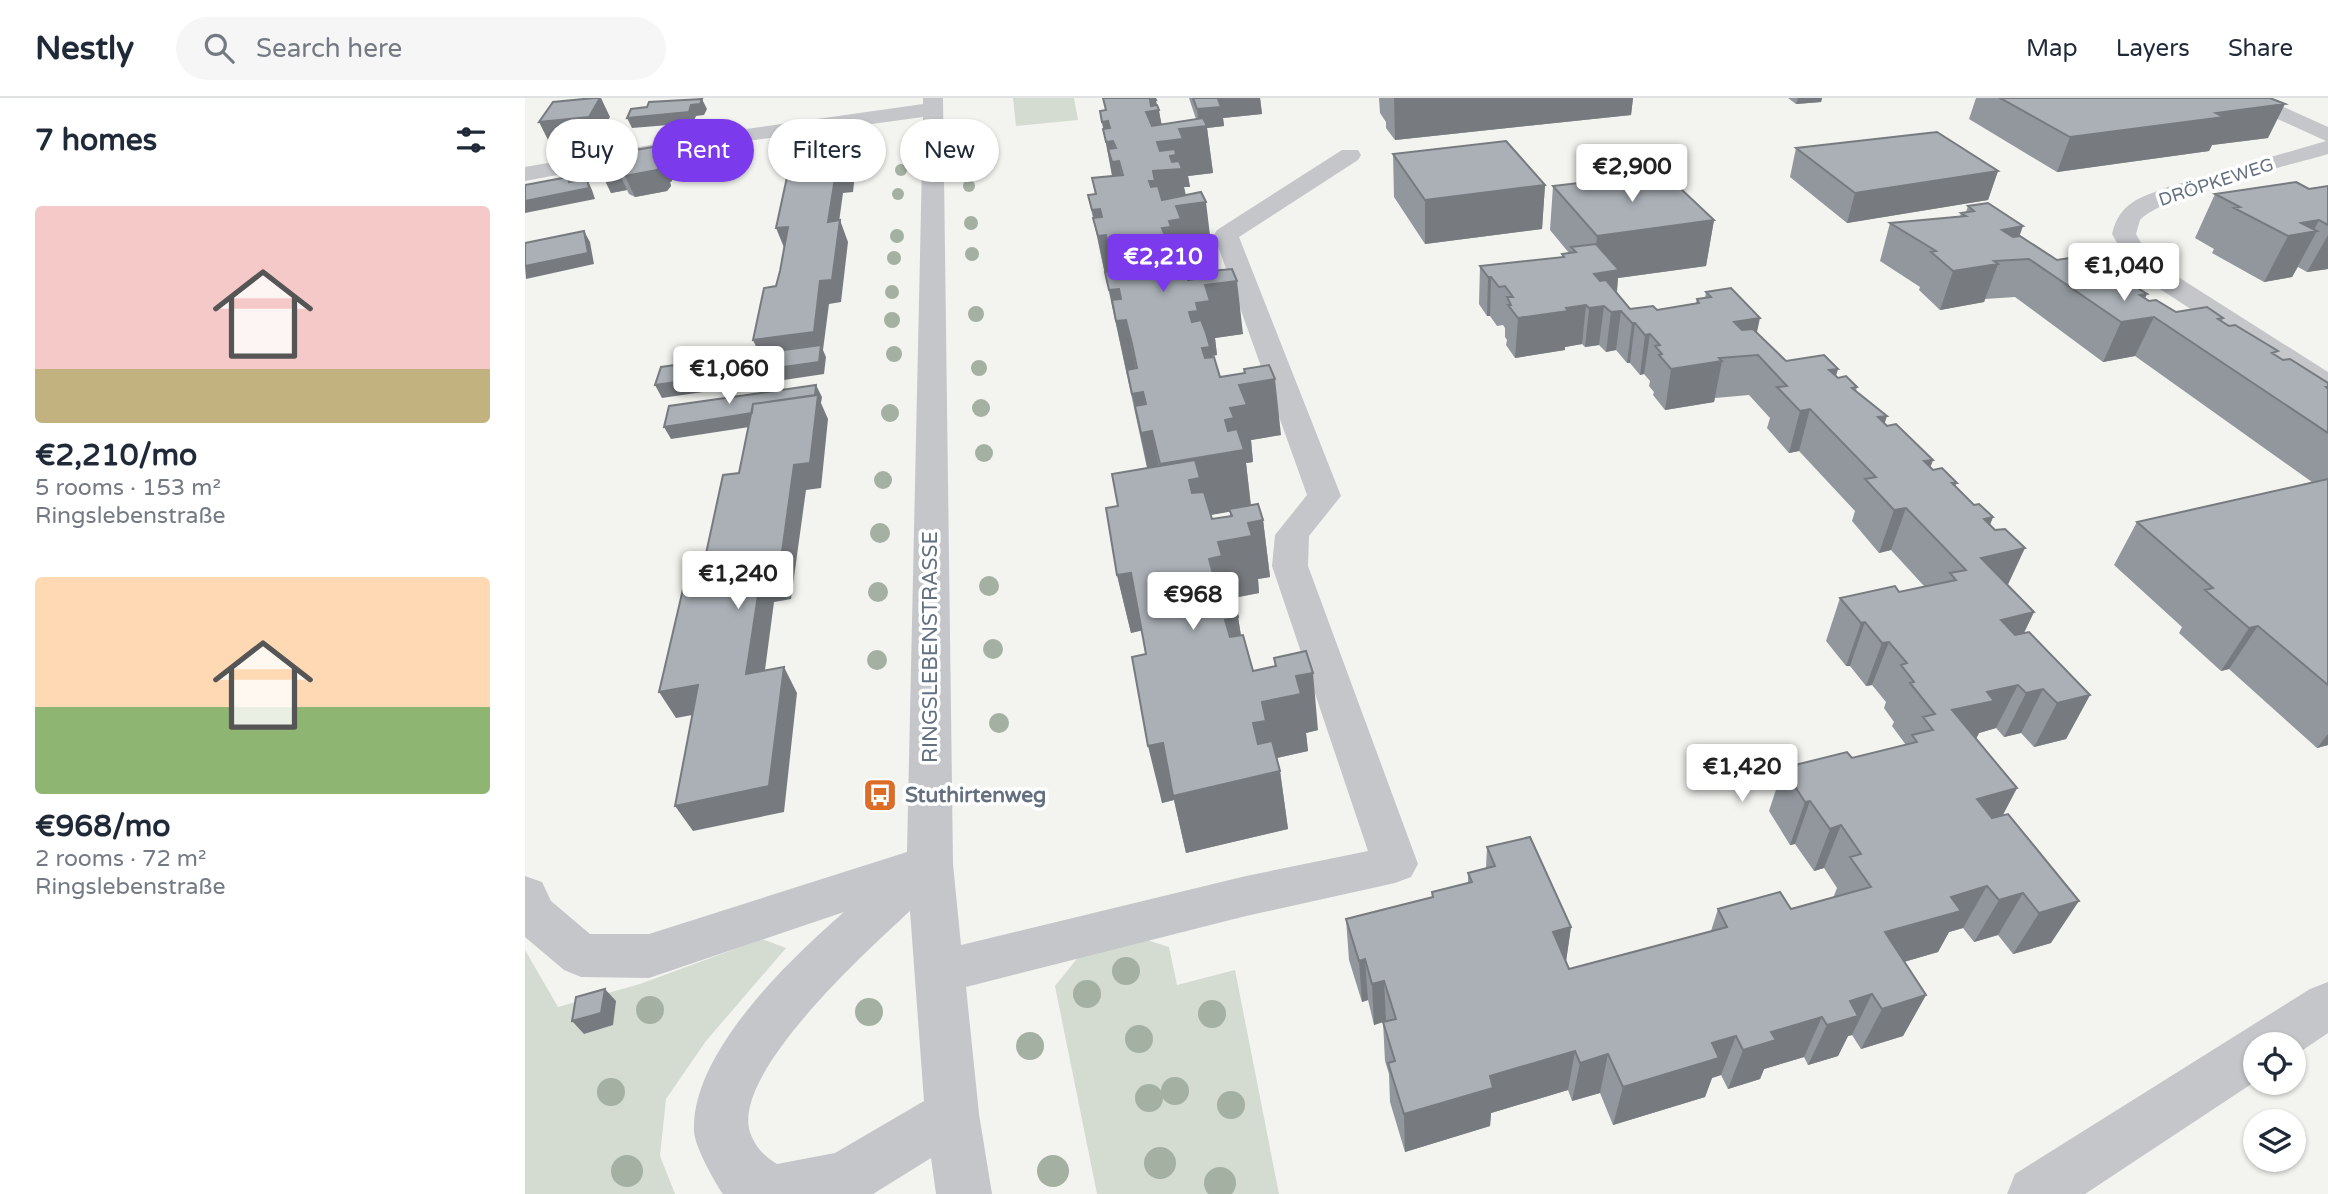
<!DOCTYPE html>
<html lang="en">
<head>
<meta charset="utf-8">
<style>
	body { margin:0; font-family:"Varela Round",sans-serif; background:#f6f6f7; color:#1f2937; height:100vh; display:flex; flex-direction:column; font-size:26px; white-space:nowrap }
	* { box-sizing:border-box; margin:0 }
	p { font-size:23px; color:#747a83 }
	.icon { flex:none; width:38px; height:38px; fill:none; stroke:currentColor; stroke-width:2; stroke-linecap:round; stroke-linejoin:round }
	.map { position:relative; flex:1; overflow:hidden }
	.details { display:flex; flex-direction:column; background:#fff; width:525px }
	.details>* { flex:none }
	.guide { position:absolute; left:21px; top:21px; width:665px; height:63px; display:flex; gap:14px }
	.controls { position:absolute; left:1718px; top:934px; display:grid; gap:14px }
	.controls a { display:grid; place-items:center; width:63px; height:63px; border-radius:50%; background:#fff; box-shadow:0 2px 5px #0004; font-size:35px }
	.price { position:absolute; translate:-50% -60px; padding:0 16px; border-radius:7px; background:#fff; color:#222; font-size:23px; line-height:46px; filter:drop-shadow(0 2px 4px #0008) }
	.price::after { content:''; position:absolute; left:50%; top:42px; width:21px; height:16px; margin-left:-10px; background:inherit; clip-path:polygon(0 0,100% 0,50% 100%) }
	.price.selected { background:#7c3aed; color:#fff }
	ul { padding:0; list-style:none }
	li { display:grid; align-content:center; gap:14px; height:371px; padding:0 35px }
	li span { display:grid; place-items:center; height:217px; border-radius:7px; color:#555 }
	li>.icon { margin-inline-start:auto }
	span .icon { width:126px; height:126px; fill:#fffc; stroke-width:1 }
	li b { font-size:30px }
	h2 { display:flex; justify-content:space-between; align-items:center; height:84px; padding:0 35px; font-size:30px }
	.chip { padding:0 24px; border-radius:32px; background:#fff; box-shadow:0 2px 5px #0004; font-size:24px; line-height:63px }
	.chip.selected { background:#7c3aed; color:#fff }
	header { display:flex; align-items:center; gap:42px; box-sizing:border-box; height:98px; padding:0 35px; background:#fff; border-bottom:2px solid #e0e1e3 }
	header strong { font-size:33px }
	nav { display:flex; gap:38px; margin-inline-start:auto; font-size:24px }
	.search { width:490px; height:63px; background:#f6f6f7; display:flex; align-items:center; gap:18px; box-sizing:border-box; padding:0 24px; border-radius:38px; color:#747a83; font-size:26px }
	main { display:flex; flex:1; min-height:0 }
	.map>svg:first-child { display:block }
	.green { fill:#d4dbd1 }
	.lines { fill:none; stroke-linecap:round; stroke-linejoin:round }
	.minor { fill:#c4c6ca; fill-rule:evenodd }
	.tree { fill:#a4b0a2 }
	.wall { fill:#92979d; fill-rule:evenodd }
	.shaded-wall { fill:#777b7f }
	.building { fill:#aab0b6; stroke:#777b7f; stroke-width:2 }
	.labels { text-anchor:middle; stroke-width:7; stroke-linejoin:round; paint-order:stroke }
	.far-street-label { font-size:18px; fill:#647080; stroke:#fff }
	.street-label { font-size:21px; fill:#647080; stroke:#fff }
	.poi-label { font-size:21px; font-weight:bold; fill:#647080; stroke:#fff; text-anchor:start }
</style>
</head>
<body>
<header>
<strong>Nestly</strong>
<div class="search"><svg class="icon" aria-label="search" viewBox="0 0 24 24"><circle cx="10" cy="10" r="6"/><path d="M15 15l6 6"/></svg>Search here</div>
<nav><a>Map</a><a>Layers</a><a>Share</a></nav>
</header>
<main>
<section class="details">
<h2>7 homes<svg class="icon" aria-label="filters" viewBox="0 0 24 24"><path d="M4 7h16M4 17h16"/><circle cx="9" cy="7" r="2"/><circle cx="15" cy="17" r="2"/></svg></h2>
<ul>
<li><span style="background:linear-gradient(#f6c9c9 75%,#c2b280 0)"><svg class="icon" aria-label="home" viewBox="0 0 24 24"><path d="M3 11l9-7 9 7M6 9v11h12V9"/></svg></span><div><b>€2,210/mo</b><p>5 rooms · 153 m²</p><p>Ringslebenstraße</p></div></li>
<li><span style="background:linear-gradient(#ffd9b3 60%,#8fb573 0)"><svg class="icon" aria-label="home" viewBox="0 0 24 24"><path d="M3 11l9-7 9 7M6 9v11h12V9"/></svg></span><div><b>€968/mo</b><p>2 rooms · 72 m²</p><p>Ringslebenstraße</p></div></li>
</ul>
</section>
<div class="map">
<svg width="1803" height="1096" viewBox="0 0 1803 1096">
	<rect width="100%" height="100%" fill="#f3f4f0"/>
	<!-- green -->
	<path class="green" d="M488 0H549L553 22 491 28Z
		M616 840 644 849 652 887 710 872 754 1096H572L530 888 555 857Z
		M237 841 261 850 181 943 141 1001 135 1058 150 1096H0V852L33 909 115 886Z"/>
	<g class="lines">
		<!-- minor -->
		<path class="minor" d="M398 0H418L428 766 436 847 721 778 843 753 747 468 750 437 782 397 689 137 692 132 817 52H833L836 57 833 62 714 139 816 398 784 438 783 468 893 766 886 779 870 785 721 818 441 889 454 1016 467 1096H411L406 1060 348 1096H198C190 1085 169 1047 169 1033 166 955 264 862 319 814L124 880 56 879 39 872 0 839V778L17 784 26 803 65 836H124L382 754 398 19 193 47 0 83V69L193 35 398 6ZM385 813 399 1003 310 1055 252 1066C239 1058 230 1049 225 1034 206 975 345 850 385 813Z
			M1712 0H1739L1803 29V56C1763 68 1640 96 1615 122L1611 136 1623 157 1639 170 1803 274V296L1792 293 1621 182 1604 166 1587 136C1595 104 1614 100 1643 89L1801 43 1715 4Z
			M1803 884V935L1769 958V947H1731V983L1560 1096H1482L1490 1076 1785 891Z"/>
	</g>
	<!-- trees -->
	<g class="tree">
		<circle cx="376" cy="72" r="6"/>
		<circle cx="444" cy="88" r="6"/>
		<circle cx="373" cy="96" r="6"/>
		<circle cx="446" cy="125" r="7"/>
		<circle cx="372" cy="138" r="7"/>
		<circle cx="447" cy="156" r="7"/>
		<circle cx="369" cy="160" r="7"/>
		<circle cx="367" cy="194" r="7"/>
		<circle cx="451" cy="216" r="8"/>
		<circle cx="367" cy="222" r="8"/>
		<circle cx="369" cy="256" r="8"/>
		<circle cx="454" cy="270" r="8"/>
		<circle cx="456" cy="310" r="9"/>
		<circle cx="365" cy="315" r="9"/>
		<circle cx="459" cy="355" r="9"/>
		<circle cx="358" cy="382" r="9"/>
		<circle cx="355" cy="435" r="10"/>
		<circle cx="464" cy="488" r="10"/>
		<circle cx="353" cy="494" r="10"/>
		<circle cx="468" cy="551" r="10"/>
		<circle cx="352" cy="562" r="10"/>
		<circle cx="474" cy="625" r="10"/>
		<circle cx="601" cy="873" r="14"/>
		<circle cx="562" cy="896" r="14"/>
		<circle cx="125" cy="912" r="14"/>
		<circle cx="344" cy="914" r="14"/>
		<circle cx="687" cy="916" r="14"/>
		<circle cx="614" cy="941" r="14"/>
		<circle cx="505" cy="948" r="14"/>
		<circle cx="650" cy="993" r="14"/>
		<circle cx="86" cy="994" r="14"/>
		<circle cx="624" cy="1000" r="14"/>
		<circle cx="706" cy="1007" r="14"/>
		<circle cx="635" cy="1065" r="16"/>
		<circle cx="102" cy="1073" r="16"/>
		<circle cx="528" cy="1073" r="16"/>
		<circle cx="695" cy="1085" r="16"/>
	</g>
	<!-- wall -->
	<path class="wall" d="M664 0H735L737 16 698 20 699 28 682 30 688 75 663 78 665 89H659L661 97 687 154 661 157 663 172H660L663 182 686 179 685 173 718 236 690 240 692 257 687 258 695 279 719 276V271L756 337 726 342 728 364 721 365 726 407 738 422 745 479 733 481 734 495 708 500 713 519 716 537 728 573 750 569 749 560 793 632 781 635 783 653 752 660 755 673 763 731 661 755 649 702 637 705 621 556 617 532 606 535 592 477 593 408 622 370 563 97 570 96 567 80 587 78 575 13 632 7 637 27 671 21ZM705 413V418L687 421 685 417Z
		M854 0H1108L1106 17 870 42 861 30V24L855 15Z
		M1263 0H1297L1296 4 1271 6Z
		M1451 0H1745L1743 40 1687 47 1684 53 1532 74 1444 21Z
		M134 48 139 58 174 63 169 78 147 82V83L145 84 146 88 142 93 110 99 104 96 102 92 86 95 76 74 89 62Z
		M1271 50 1473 73 1463 102 1322 125 1265 79Z
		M868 56 1020 87 1017 131 900 146 869 99Z
		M1028 88 1189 122 1181 168 1093 180 1092 195 1105 211 1132 212 1171 205 1172 201 1180 200 1181 194 1232 235 1261 263 1311 278 1332 289 1331 293 1359 325 1408 362 1405 369 1408 372 1432 385 1430 389 1449 407 1468 419 1465 427 1483 488 1509 514 1499 535 1565 597 1541 641 1509 649 1496 635 1479 639 1471 630 1454 635 1451 641 1492 690 1478 717 1526 845 1488 856 1473 837 1449 844 1438 830 1424 834 1413 854 1379 864 1401 897 1378 938 1336 951 1327 937 1323 938 1313 958 1283 967 1279 959 1239 971 1235 981 1203 991 1196 977 1187 980 1180 999 1088 1027 1075 995 1047 1003 1043 992 966 1015 965 1028 880 1054 865 1004 864 976 860 963 858 924 849 927 843 902 837 904 824 862 821 821 907 799V794L943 785V775L961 770 962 749 1046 829 1041 864 1044 871 1186 833 1193 811H1266L1308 800 1312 790 1299 770 1289 773 1270 746 1265 747 1244 713 1258 670 1327 660 1381 647 1367 628 1369 624 1359 610 1361 604 1347 587 1341 588 1325 568H1321L1301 543 1315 500 1374 494 1399 488 1366 452 1354 455 1327 423 1330 413 1274 353 1264 355 1242 330 1245 320 1224 297 1190 300 1189 304 1140 312 1128 297 1129 294 1124 288 1125 283 1119 276 1115 277 1105 265H1102L1091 252 1081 254 1074 247 1060 249 1057 246 1040 249V252L990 260 981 247 982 242 980 239V230L978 227 972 228 965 218H962L954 206 955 168 1037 159V156L1044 155 1025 132Z
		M1803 88V171L1782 174 1773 169 1767 179 1739 184 1687 155 1689 151 1670 140 1690 96 1784 91Z
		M1443 108 1495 138 1532 162 1578 167 1576 171 1624 203 1651 214 1698 220 1697 223 1758 262 1803 285V647L1792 650 1704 571 1696 573 1654 535 1657 529 1589 467 1612 424 1787 384 1610 258 1578 264 1490 199 1460 201 1459 204 1415 212 1394 192 1395 189 1355 163 1365 125 1435 119 1436 115 1441 114Z"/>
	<!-- shaded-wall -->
	<path class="shaded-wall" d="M76 0 85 19 73 39 24 44 14 24Z
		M699 0H735L737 16 698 20 699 28 682 30 688 75 663 78 665 89H659L662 106 681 104 687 154 661 157 663 172H658L655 211 624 83 621 14 625 2H631L633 12H634L639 43 654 31 674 29 672 11 693 1Z
		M869 0H1108L1106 17 870 42Z
		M1273 0H1297L1296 4 1271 6Z
		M177 1 182 11 179 17 171 18 168 25 107 30 102 20 166 7Z
		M1760 6 1743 40 1687 47 1684 53 1532 74 1545 39 1691 15Z
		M583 23 592 63H594L602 112H595L583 51 591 92H590L577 24Z
		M325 39 332 59 328 94 318 95 311 146 303 124 311 74Z
		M134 48 144 71 169 52 174 63 169 78 147 82V83L145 84 146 88 142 93 110 99 100 78 135 63Z
		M93 70 94 75 102 92 86 95 76 74Z
		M1473 73 1463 102 1322 125 1330 95Z
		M43 79 48 89 62 81 67 92 70 101 0 115V103L44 84Z
		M1020 87 1017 131 900 146V102Z
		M575 111 581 137 591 188 580 174 583 190 568 120 577 162 567 112Z
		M315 122 323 144 316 204 304 206 298 252 301 259 299 276 137 300 130 287 239 266 228 242 295 183Z
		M1189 122 1181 168 1093 180 1090 210 1079 208 1074 247 1060 249 1072 138Z
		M1794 122 1788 134 1792 133 1767 179 1739 184 1763 138 1776 125Z
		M1498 128 1486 162 1469 163 1473 166 1459 204 1415 212 1428 173 1477 132Z
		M263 129 260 152 251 130Z
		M59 133 65 144 69 166 1 181 0 168Z
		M1803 137V171L1782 174Z
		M963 179H966L965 218H962Z
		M712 183 718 236 690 240 692 257 687 258 693 304 664 214 671 205 680 187Z
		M594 191 601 222 612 276 602 277 584 192Z
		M1622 196 1610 222 1629 219 1610 258 1578 264 1596 224 1615 197Z
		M1061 207 1057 246 1040 249V252L990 260 993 220Z
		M1096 213 1091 252 1081 254 1086 214Z
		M1235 220 1227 257 1209 224Z
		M1107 225H1110L1105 265H1102Z
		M1125 236 1119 276 1115 277 1120 237Z
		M1197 263 1189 304 1140 312 1146 271Z
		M1313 271 1302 311 1304 272Z
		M750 281 756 337 726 342 728 364 721 365 726 410 646 424 635 366 700 322 714 287Z
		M291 287 297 299 296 305 303 321 296 390 281 392 266 501 249 504 236 602 221 576 236 478 269 367 290 319 146 341 139 329Z
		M618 294 625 333H627L638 390 627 392 607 296Z
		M1285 311 1274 353 1264 355 1275 313Z
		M1362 318 1349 359 1353 319Z
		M1408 362 1393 404 1399 363Z
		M1381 410 1366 452 1354 455 1369 412Z
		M1468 419 1450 462 1459 421Z
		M738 422 745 479 733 481 734 495 703 501 693 518 684 461 693 444 723 425Z
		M1500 450 1480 493 1456 460Z
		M606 475 619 532 606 535 592 477Z
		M1509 514 1488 557 1476 522Z
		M713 519 722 577 709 580 700 522Z
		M1340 524 1325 568H1321L1336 525Z
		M1733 528 1704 571 1696 573 1724 530Z
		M1364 544 1347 587 1341 588 1357 545Z
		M259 569 272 595 259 714 168 733 150 708Z
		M788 575 793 632 781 635 783 653 747 661 755 673 763 731 661 755 649 702 637 705 623 648 728 625 737 604 771 578Z
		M173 587 189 613 151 620 134 594Z
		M1493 587 1471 630 1454 635 1448 646 1427 612 1462 594Z
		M1518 591 1496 635 1479 639 1501 595Z
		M1565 597 1541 641 1509 649 1532 605Z
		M1803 636V647L1792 650Z
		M1492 690 1469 733 1452 701Z
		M1285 703 1270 746 1265 747 1280 704Z
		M1316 727 1299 770 1289 773 1305 731Z
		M1462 788 1438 830 1424 834 1413 854 1340 875 1360 834 1426 799Z
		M1498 795 1473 837 1449 844 1474 802Z
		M1554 803 1526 845 1488 856 1514 815Z
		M1046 829 1040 870 1028 834Z
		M840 861 843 902 837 904 834 863Z
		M859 883 861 923 849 927 847 886Z
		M80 891 91 903 88 927 59 936 47 923Z
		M1347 896 1327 937 1323 938 1313 958 1283 967 1302 927 1325 903Z
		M1401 897 1378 938 1336 951 1357 911Z
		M1297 919 1279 959 1239 971 1235 981 1203 991 1218 952 1246 934Z
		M1211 938 1196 977 1187 980 1180 999 1088 1027 1098 989 1187 945Z
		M1050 953 1043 992 966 1015 965 1028 880 1054 879 1016 965 978Z
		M1083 956 1075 995 1047 1003 1055 965Z"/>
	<!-- building -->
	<path class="building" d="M69 0H75L64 19 14 24 28 4Z
		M578 0H630L631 2H625L626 8 632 7 634 12 621 14 627 28 678 20 682 28 654 31 658 41 632 44 635 53 650 51 651 57 645 58 647 64 654 63 657 71 628 73 630 83H624L626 89 633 88 637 102 676 94 681 104 651 108 656 121 644 123 646 129 637 130 640 138 648 137 656 158 647 159 649 167 658 166 663 182 687 178 685 173 707 171 712 183 680 187 685 203 671 205 673 213 664 214 667 224 676 222 681 235 685 249 677 250 680 260 689 259 695 279 720 275 719 271 744 267 750 281 714 287 722 307 705 310 709 320 700 322 703 333 712 331 719 352 635 366 627 333 616 335 610 308 621 306 618 294 607 296 602 272 612 270 607 246 601 222 591 223 587 202 596 201 594 191 584 192 580 174 589 173 581 137 573 138 568 120 577 119 575 111 567 112 563 97 571 96 567 80 598 77 594 63 587 64 583 51 591 50 588 43 581 44 578 31 585 30 583 23 577 24 575 13 581 12Z
		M668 0H699L693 1 696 9 672 11Z
		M1475 0H1745L1760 6 1691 15 1699 19 1545 39Z
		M177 1 175 6 166 7 164 14 102 20 106 11 122 9 124 4Z
		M1412 34 1473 73 1330 95 1271 50Z
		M325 39 321 73 311 74 303 124 315 122 307 182 295 183 289 234 228 242 239 190 251 188 255 173 263 129 251 130 262 79 273 77 280 44Z
		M981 43 1020 87 900 102 868 56Z
		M134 48 138 62 135 63 137 67 132 72 100 78 94 75 93 70 76 74 74 64 89 62 87 56Z
		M169 52 164 67 142 71 139 58Z
		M1139 75 1189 122 1072 138 1028 88Z
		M43 79 44 84 62 81 64 90 0 103V87Z
		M1771 84 1784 91 1803 88V127L1794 122 1776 125 1792 133 1763 138 1709 110 1715 109 1690 96Z
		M1463 105 1498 128 1477 132 1488 139 1495 138 1532 162 1563 157 1578 167 1571 168 1580 174 1586 173 1622 196 1615 197 1624 203 1631 202 1651 214 1682 209 1698 220 1693 221 1704 228 1710 227 1753 253 1747 255 1758 262 1765 261 1803 285V289H1801L1803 291V335L1629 219 1596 224 1504 161 1469 163 1473 166 1428 173 1406 154 1411 153 1365 125 1441 118 1436 115 1449 113 1443 108Z
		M59 133 63 155 0 168V145Z
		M1071 146 1094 172 1069 176 1075 183 1081 182 1105 211 1128 208 1132 212 1174 205 1172 201 1186 199 1181 194 1206 190 1235 220 1209 224 1217 232 1228 231 1261 263 1299 257 1313 271 1304 272 1313 280 1321 278 1332 289 1327 290 1362 318 1353 319 1362 328 1371 326 1408 362 1399 363 1408 372 1417 370 1432 385H1427L1449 407 1454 406 1468 419 1459 421 1470 432 1480 431 1500 450 1456 460 1509 514 1476 522 1490 537 1504 534 1565 597 1532 605 1518 591 1501 595 1493 587 1462 594 1469 603 1427 612 1492 690 1452 701 1467 720 1483 716 1554 803 1514 815 1498 795 1474 802 1462 788 1426 799 1436 813 1360 834 1401 897 1357 911 1347 896 1325 903 1333 918 1302 927 1297 919 1246 934 1251 942 1218 952 1211 938 1187 945 1194 960 1098 989 1083 956 1055 965 1050 953 965 978 968 990 879 1016 863 965 870 963 858 924 871 921 859 883 847 886 840 861 834 863 821 821 908 799 907 794 947 784 943 775 970 768 962 749 1005 739 1046 829 1028 834 1044 871 1202 829 1193 811 1255 794 1266 811 1346 789 1325 759 1336 756 1316 727 1305 731 1285 703 1280 704 1258 670 1322 654 1327 660 1392 644 1387 637 1408 632 1398 619 1410 616 1385 585 1389 584 1376 567 1382 565 1364 544 1357 545 1340 524 1336 525 1315 500 1370 488 1374 494 1431 482 1425 475 1441 472 1381 410 1369 412 1340 381 1351 379 1285 311 1275 313 1252 289 1262 288 1233 257 1194 260 1197 263 1146 271 1134 257 1137 256 1130 248 1135 247 1125 236 1120 237 1110 225H1107L1096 213 1086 214 1079 208 1064 210 1061 207 1041 210 1043 213 993 220 983 207H986L982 199H988L980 188 974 189 966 179H963L955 168 1039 159 1037 156 1051 154 1046 149Z
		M296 247 294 264 130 287 136 269Z
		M291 287 290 297 228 306 227 315 139 329 144 308Z
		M293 297 285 365 269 367 254 476 236 478 221 576 259 569 244 688 150 708 173 587 134 594 158 491 174 488 198 377 214 375 228 306Z
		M670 362 675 380 664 382 667 395 679 394 687 421 707 418 704 411 733 406 738 422 723 425 727 438 693 444 697 458 684 461 688 476 701 474 713 519 700 522 705 539 718 537 728 573 751 568 749 560 781 553 788 575 771 578 776 596 737 604 741 623 728 625 733 646 747 643 755 673 648 698 638 645 623 648 607 559 621 556 606 475 592 477 581 410 593 408 587 376Z
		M1803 381V587L1733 528 1724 530 1680 492 1688 490 1612 424Z
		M80 891 76 915 47 923 51 899Z"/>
	<!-- icons -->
	<defs>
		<g id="bus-square" transform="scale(1.75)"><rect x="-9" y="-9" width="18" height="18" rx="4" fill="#db6d29" stroke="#fff"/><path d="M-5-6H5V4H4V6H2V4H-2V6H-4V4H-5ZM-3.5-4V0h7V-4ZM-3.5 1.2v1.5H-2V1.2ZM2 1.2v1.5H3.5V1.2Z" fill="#fff"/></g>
	</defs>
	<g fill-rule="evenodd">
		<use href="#bus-square" x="355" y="697"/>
	</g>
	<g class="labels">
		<!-- far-street labels -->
		<g class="far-street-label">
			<text transform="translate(1691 84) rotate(-18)" y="6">DRÖPKEWEG</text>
		</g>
		<!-- street labels -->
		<g class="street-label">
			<text transform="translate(405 549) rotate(-90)" y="7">RINGSLEBENSTRASSE</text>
		</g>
		<!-- poi labels -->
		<g class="poi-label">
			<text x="380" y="704">Stuthirtenweg</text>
		</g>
	</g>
</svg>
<div class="controls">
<a><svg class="icon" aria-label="locate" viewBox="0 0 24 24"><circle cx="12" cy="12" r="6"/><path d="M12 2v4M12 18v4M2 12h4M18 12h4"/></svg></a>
<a><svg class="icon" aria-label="layers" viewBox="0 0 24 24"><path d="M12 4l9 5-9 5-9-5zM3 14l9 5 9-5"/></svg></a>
</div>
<b class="price" style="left:1107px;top:106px">€2,900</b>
<b class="price selected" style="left:638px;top:196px">€2,210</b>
<b class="price" style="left:1599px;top:205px">€1,040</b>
<b class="price" style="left:204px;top:308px">€1,060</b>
<b class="price" style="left:213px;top:513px">€1,240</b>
<b class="price" style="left:668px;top:534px">€968</b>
<b class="price" style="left:1217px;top:706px">€1,420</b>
<div class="guide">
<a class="chip">Buy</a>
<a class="chip selected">Rent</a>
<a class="chip">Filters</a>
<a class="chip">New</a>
</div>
</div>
</main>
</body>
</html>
